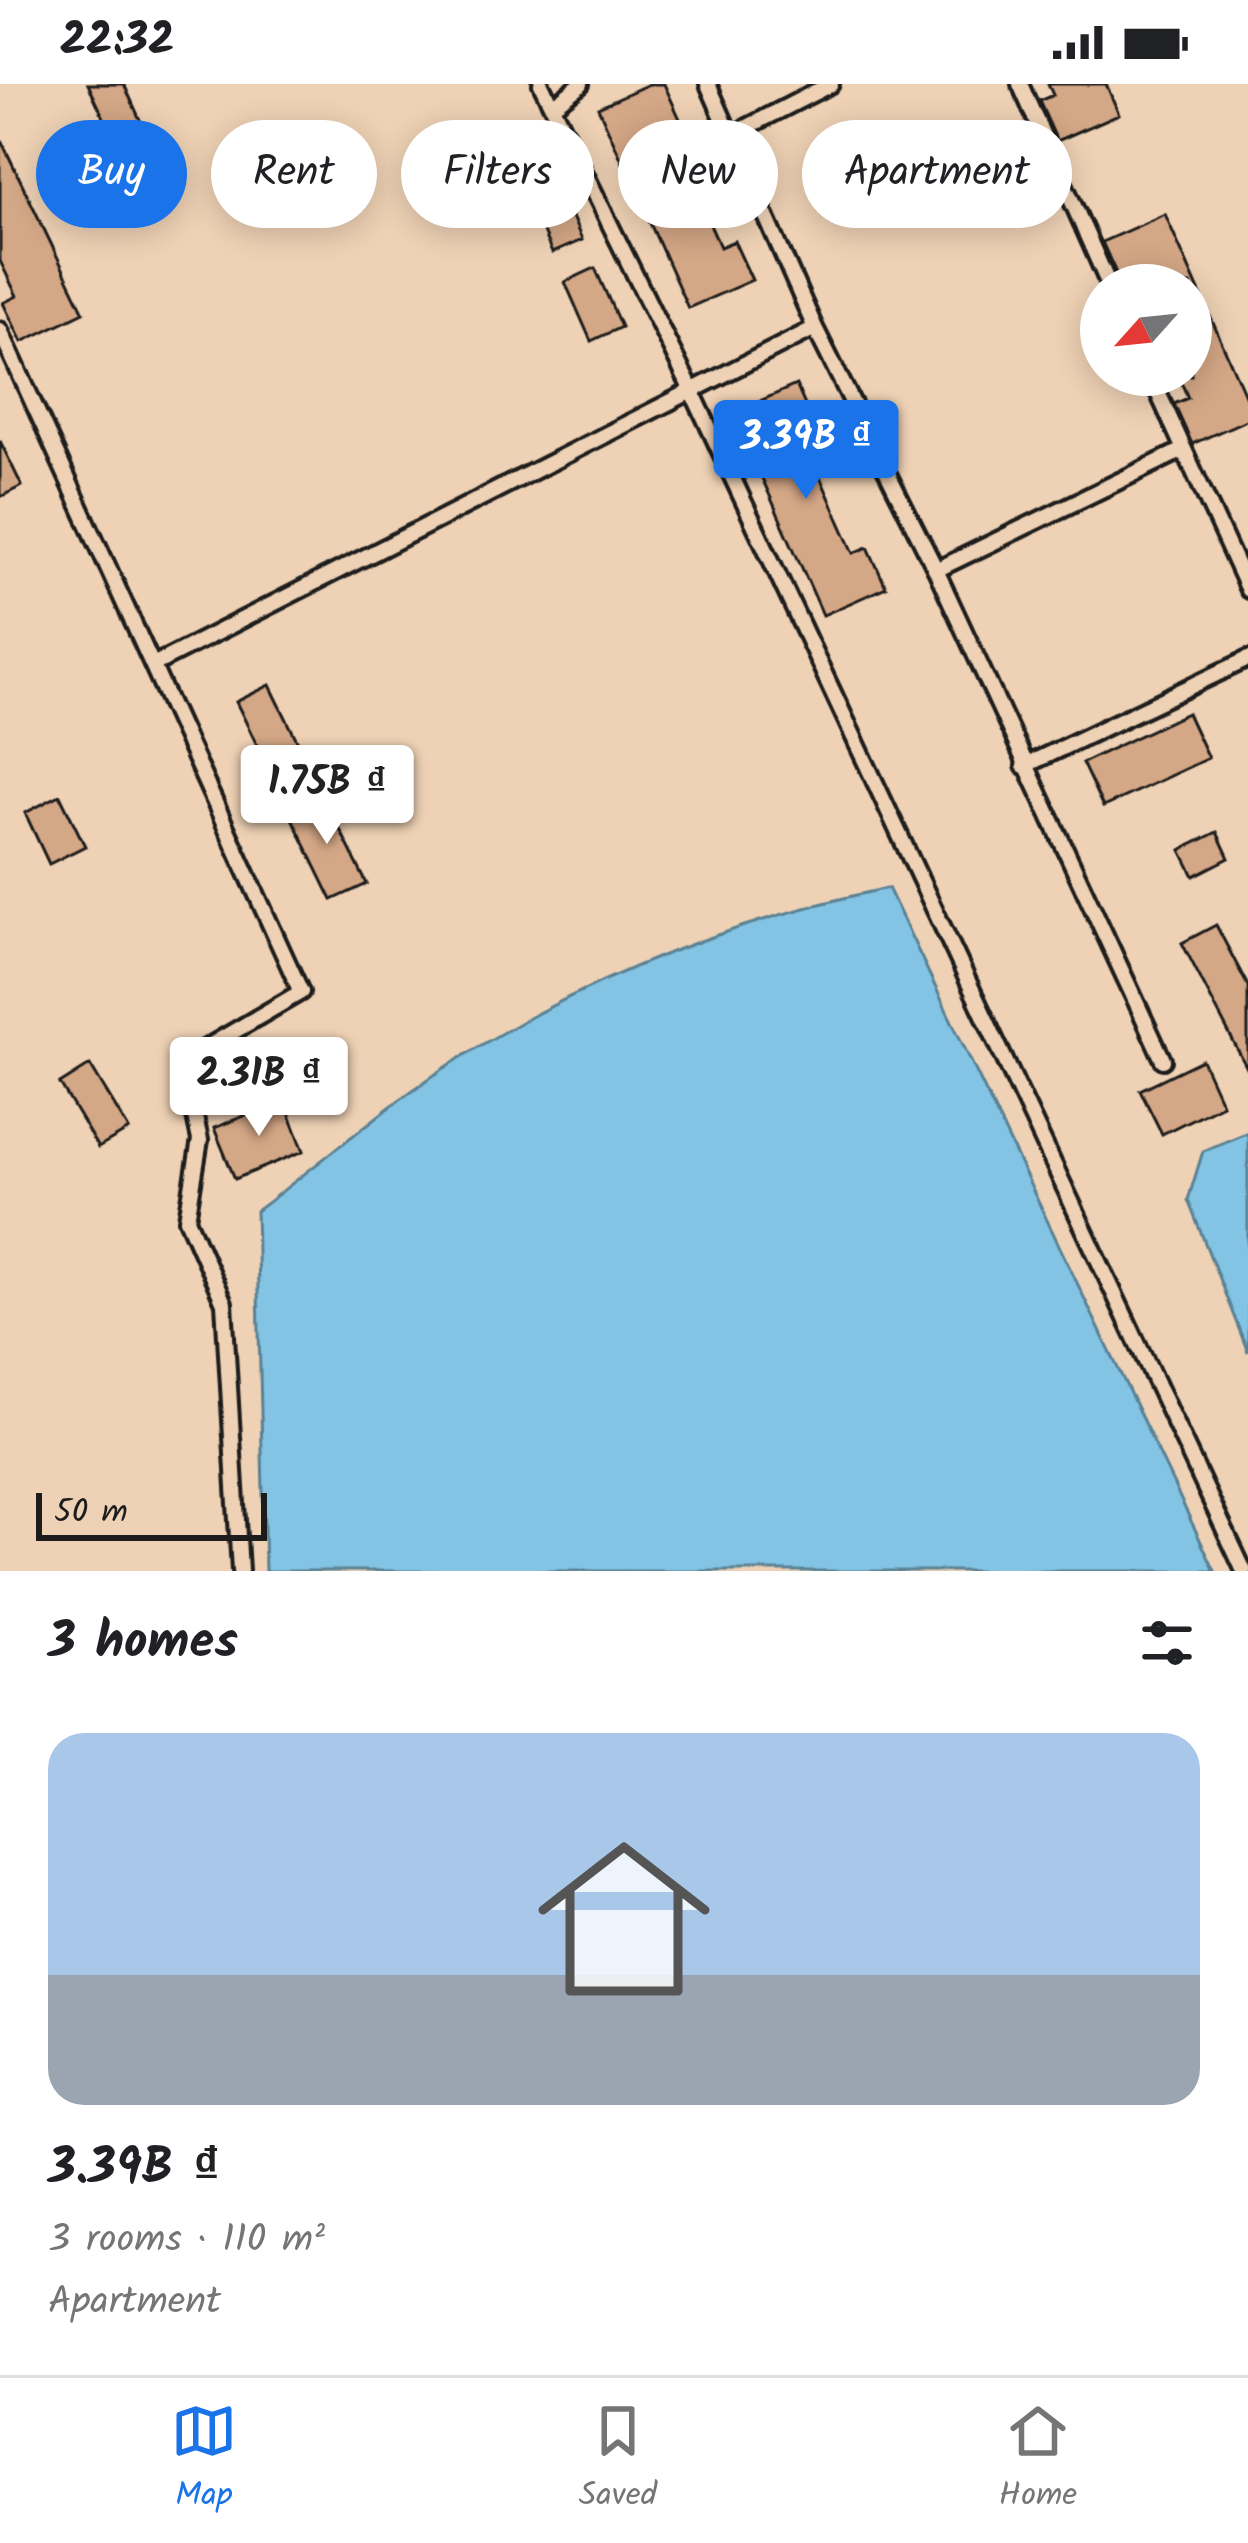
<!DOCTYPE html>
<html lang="en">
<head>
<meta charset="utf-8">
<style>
	body { margin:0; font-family:Kalam,sans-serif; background:#f6f6f6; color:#202124; height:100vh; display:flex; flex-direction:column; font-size:45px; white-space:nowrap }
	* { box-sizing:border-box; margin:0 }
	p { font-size:39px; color:#757577 }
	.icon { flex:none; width:66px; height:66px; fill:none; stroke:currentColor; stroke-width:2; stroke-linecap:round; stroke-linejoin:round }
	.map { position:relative; height:1487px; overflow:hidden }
	.side { display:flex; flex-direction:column; background:#fff; flex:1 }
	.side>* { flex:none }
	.guide { position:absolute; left:36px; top:36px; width:1176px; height:108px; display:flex; gap:24px }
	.needle { width:78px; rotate:243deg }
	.controls { position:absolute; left:1080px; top:180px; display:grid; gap:24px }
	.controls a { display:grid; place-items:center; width:132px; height:132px; border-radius:50%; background:#fff; box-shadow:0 6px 30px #0003; font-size:60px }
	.scale { position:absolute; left:36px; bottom:30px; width:231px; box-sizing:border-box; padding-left:12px; border:6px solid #1c1c1c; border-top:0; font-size:33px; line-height:42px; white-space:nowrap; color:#1c1c1c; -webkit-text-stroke:9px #efd2b5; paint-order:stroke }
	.price { position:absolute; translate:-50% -102px; padding:0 27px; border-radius:12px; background:#fff; color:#222; font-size:39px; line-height:78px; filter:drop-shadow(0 3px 6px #0008) }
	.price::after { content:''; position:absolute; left:50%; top:72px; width:36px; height:27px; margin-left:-18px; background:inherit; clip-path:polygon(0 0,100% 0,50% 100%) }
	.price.selected { background:#1a73e8; color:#fff }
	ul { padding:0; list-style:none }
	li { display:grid; align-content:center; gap:24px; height:636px; padding:0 48px }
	li span { display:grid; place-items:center; height:372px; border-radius:36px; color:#555 }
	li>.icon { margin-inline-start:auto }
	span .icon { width:216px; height:216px; fill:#fffc; stroke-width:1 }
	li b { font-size:51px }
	h2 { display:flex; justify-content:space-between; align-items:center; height:144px; padding:0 48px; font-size:51px }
	.chip { padding:0 42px; border-radius:54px; background:#fff; box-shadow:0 6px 30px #0003; font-size:42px; line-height:108px }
	.chip.selected { background:#1a73e8; color:#fff }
	.status { display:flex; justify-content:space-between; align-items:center; height:84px; padding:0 60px; background:#fff; direction:ltr }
	.status svg { height:33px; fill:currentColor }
	.tabs { display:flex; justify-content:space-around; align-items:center; height:168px; border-top:3px solid #e0e0e0; background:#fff; font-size:33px; color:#757577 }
	.tabs a { display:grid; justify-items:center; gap:6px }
	.tabs .selected { color:#1a73e8 }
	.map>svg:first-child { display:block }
	.water { fill:#83c4e4; stroke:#5a8194; stroke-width:3 }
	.building { fill:#d4a786; stroke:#1c1c1c; stroke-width:3 }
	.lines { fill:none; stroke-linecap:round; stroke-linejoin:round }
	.lane-casing { stroke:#1c1c1c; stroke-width:22 }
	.lane { stroke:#efd2b5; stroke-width:14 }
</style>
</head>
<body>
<div class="status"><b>22:32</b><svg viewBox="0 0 49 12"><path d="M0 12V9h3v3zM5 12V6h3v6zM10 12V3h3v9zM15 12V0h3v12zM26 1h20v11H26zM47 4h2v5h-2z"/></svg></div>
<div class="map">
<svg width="1248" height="1487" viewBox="0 0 1248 1487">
	<rect width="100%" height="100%" fill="#efd2b5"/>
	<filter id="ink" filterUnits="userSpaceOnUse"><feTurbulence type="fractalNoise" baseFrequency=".00833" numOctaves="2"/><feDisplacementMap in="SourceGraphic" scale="24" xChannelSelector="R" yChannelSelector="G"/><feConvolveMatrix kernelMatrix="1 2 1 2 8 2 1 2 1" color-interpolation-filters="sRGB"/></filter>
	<g filter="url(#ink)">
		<!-- water -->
		<path class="water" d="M888 804 1215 1487H265L256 1127C329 1073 400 1009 478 963 604 887 744 834 888 804Z
			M1248 1048V1268L1188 1116 1203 1067Z"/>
		<!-- building -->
		<path class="building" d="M88 0H124L141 38 112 51Z
			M649 0H664L680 35 666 42 720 163 734 157 752 196 688 224 598 23Z
			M1048 0H1106L1119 30 1057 57 1039 17 1053 11Z
			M0 54 84 228 22 258 3 219 17 212 0 177Z
			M556 96 582 156 552 169 526 109Z
			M1165 130 1248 318V335L1192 360 1174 320 1188 314 1178 291H1191V201H1139L1134 191 1120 198 1102 158Z
			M595 184 621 243 591 257 565 198Z
			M796 301 814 342 800 348 854 469 868 463 886 503 823 531 733 329Z
			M0 357 22 402 0 413Z
			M270 601 314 691 280 708 236 618Z
			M1187 629 1208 674 1103 723 1082 679Z
			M322 709 367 800 332 816 288 726Z
			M60 711 85 762 49 780 25 729Z
			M1217 748 1229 774 1194 792 1181 766Z
			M1216 841 1248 902V986L1182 859Z
			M1202 976 1222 1020 1162 1050 1140 1006Z
			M90 981 129 1046 98 1064 60 1000Z
			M284 1016 304 1067 235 1095 214 1044Z"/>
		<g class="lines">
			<!-- lane casing -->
			<g class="lane-casing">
				<path id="lane" d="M541 0 691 305 1244 1487
					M708 0 815 244 936 486 1163 976
					M1020 0 1109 201
					M552 22 581 0
					M730 52 831 0
					M0 246 301 908 192 972 184 983 200 1056 187 1135 224 1219 240 1487
					M1150 291 1248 506
					M936 486 1183 366
					M155 580 815 244
					M1024 682 1248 575"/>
			</g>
			<!-- lane -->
			<use href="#lane" class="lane"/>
		</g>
	</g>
</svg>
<div class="controls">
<a><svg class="needle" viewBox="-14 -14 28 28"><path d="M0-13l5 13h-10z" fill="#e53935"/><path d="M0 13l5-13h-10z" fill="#757577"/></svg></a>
</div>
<div class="scale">50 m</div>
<b class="price selected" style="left:806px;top:418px">3.39B ₫</b>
<b class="price" style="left:327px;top:763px">1.75B ₫</b>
<b class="price" style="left:259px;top:1055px">2.31B ₫</b>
<div class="guide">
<a class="chip selected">Buy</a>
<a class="chip">Rent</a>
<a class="chip">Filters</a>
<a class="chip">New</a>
<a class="chip">Apartment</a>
</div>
</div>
<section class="side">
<h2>3 homes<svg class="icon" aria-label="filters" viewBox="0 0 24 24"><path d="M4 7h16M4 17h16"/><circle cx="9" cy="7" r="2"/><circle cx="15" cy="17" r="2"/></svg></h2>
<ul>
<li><span style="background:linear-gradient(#a9c7e8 65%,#9aa5b1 0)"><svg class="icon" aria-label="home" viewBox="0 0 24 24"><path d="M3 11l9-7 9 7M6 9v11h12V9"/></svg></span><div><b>3.39B ₫</b><p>3 rooms · 110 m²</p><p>Apartment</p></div></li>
</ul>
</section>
<nav class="tabs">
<a class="selected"><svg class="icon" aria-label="map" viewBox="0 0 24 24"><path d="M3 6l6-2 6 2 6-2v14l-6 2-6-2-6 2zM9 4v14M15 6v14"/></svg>Map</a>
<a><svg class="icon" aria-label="saved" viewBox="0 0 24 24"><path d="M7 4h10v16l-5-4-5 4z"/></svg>Saved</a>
<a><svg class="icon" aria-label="home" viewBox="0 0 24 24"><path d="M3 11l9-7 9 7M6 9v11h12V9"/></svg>Home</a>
</nav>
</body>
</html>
